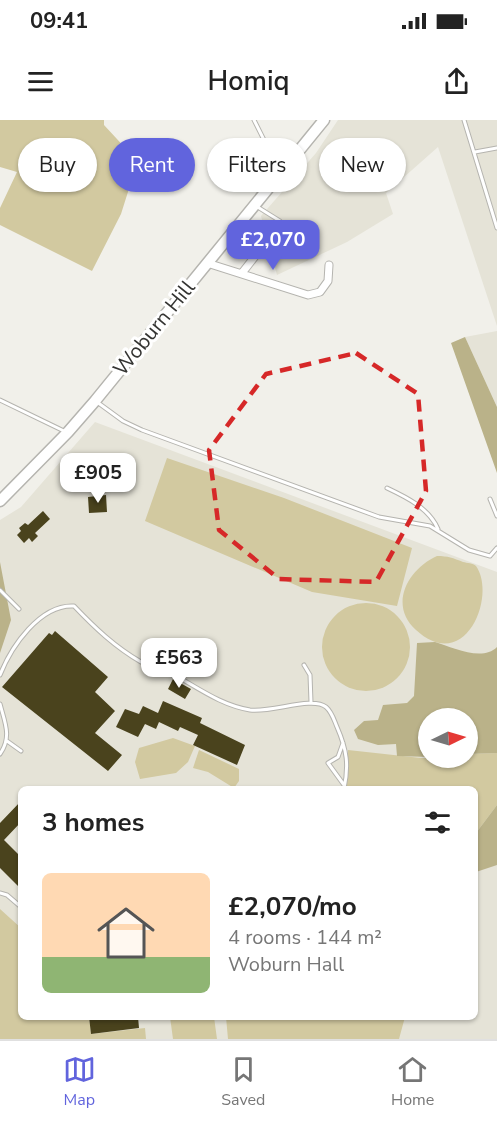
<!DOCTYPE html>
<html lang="en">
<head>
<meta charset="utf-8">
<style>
	body { margin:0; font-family:"Nunito Sans",sans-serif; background:#f2f2f2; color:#222; height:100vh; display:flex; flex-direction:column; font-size:22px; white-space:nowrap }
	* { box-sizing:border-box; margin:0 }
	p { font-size:20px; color:#767676 }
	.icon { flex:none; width:33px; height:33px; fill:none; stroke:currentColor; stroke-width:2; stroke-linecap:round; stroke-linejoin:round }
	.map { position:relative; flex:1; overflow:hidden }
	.sheet { position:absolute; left:18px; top:666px; width:460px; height:234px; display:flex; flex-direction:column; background:#fff; border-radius:9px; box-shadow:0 2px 4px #0004 }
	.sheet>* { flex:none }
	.banner { position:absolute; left:18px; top:18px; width:462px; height:54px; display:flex; gap:12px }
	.needle { width:39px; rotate:85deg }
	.tools { position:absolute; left:418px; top:588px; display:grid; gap:12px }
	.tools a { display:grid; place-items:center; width:60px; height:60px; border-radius:50%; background:#fff; box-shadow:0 2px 4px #0004; font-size:30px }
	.price { position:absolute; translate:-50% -51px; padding:0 14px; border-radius:12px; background:#fff; color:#222; font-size:20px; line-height:39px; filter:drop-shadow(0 2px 3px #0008) }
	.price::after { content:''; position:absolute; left:50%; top:36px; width:18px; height:14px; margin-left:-9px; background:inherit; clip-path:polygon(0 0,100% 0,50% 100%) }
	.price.on { background:#6164dd; color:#fff }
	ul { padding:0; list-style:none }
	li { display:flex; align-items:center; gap:18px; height:150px; padding:0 24px }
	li+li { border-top:2px solid #e0e0e0 }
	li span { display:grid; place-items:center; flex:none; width:168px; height:120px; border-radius:9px; color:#555 }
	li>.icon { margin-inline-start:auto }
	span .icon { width:72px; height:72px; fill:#fffc; stroke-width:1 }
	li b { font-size:26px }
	h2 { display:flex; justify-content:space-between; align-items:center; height:72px; padding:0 24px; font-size:26px }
	.tag { padding:0 21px; border-radius:27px; background:#fff; box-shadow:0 2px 4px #0004; font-size:21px; line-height:54px }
	.tag.on { background:#6164dd; color:#fff }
	.status { display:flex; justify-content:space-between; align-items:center; height:42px; padding:0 30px; background:#fff; direction:ltr }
	.status svg { height:16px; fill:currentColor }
	header { display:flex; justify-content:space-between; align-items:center; height:78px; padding:0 24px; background:#fff; font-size:27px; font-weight:600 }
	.dock { display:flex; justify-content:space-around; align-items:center; height:84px; border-top:2px solid #e0e0e0; background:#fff; font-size:16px; color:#767676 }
	.dock a { display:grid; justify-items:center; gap:3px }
	.dock .on { color:#6164dd }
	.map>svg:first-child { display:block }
	.built { fill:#e5e3d7; fill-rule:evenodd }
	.green { fill:#d2c9a0 }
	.forest { fill:#bab289 }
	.building { fill:#4a431d }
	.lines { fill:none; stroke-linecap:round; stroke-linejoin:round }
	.lane-casing { stroke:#b5b4af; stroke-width:5 }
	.street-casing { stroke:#b5b4af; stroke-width:9 }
	.primary-casing { stroke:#b5b4af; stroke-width:13 }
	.lane { stroke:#fff; stroke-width:3 }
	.street { stroke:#fff; stroke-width:7 }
	.primary { stroke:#fff; stroke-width:10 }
	.marked { fill:none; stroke:#d62828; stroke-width:4.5; stroke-dasharray:12 8; stroke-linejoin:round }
	.labels { text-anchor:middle; stroke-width:6; stroke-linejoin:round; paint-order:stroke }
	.street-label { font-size:21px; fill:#353533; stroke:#fff }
</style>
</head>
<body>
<div class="status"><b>09:41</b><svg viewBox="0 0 49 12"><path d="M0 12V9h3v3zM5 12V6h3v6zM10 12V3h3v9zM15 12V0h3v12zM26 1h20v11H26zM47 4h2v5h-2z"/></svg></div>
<header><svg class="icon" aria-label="menu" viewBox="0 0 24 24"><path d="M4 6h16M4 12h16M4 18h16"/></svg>Homiq<svg class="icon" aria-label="share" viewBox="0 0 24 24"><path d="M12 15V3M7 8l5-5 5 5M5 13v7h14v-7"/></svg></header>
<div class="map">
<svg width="497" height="919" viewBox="0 0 497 919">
	<rect width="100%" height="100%" fill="#f1f0ea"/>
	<!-- built -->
	<path class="built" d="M338 0H497V206L438 27 386 73 393 94 347 122 277 155 261 96 316 33Z
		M497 211V287L465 217Z
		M95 302 497 452V919H0V400L21 387ZM429 598H468V638H429ZM21 669H476V897H21Z"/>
	<!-- green -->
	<path class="green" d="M0 0H104V5L129 32 139 37 121 94 92 151 0 105V88L17 52 0 47Z
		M167 338 284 378 412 428 397 486 312 472 145 401Z
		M437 436C448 436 453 438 463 442 467 443 473 443 476 446 497 476 465 555 416 510 388 485 408 449 437 436Z
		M322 527a44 44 0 1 1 88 0a44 44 0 1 1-88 0Z
		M173 618 195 626 188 642 176 653 140 659 135 642 139 628Z
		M199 630 239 649V661L234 668 208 652 193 648Z
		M348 630 421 638H468V634L497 633V685L476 713V669H346Z
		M0 789 21 808V897H89L91 914 145 908 146 919H0Z
		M170 897H214L217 919H173Z
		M226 897H405L399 919H228Z"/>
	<!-- forest -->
	<path class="forest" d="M465 217 497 287V353L451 223Z
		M0 442 11 500 0 533Z
		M435 522C452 527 482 542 497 527V633L468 634V598H429V637L397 636 396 624 378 625 358 619 354 610 364 601 378 600 383 585 407 583 414 576 417 523Z
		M497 685V745L476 752V713Z"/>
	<!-- building -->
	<path class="building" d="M106 375 107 392 89 393 88 377Z
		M43 391 50 399 35 413 38 416 32 422 29 418 24 423 17 415 21 411 19 408 25 403 28 405Z
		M55 511 108 557 95 572 115 591 95 613 122 635 108 651 2 567 49 513 52 515Z
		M173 559 191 569 185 579 168 569Z
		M163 581 202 598 200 603 245 625 237 645 193 625 198 615 180 607 178 611 159 602 156 609 145 604 138 617 116 607 125 589 139 594 143 586 158 593Z
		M21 681V702L4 720 21 737V769L0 748V703Z
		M89 897H138L139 908 91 914Z"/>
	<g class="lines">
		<!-- lane casing -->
		<g class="lane-casing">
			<path id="lane" d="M464 0 497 108
				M475 32 497 28
				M238 56 247 58 259 48 268 28 254 0
				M256 86 280 101
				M0 280 66 312
				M97 282 123 301 142 310 379 397 430 406 469 430 490 436 497 428
				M387 368C406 377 429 388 438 409
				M490 379 497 396
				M0 470 19 489
				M304 545 310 555 311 582
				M0 555C11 527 40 484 74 486 95 508 115 527 141 542 151 547 162 549 171 553 197 567 220 585 250 590 272 593 312 576 326 587 332 592 334 600 337 607 347 630 349 645 344 669
				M0 584C5 603 12 617 0 634
				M7 621 21 631
				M343 623 338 637 328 643 344 665
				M0 773 7 775 21 787"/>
		</g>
		<!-- street casing -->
		<g class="street-casing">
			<path id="street" d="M207 143 308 175 320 172 328 161 329 145
				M242 153 256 135"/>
		</g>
		<!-- primary casing -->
		<g class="primary-casing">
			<path id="primary" d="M0 381 68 312 95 281 324 0"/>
		</g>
		<!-- lane -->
		<use href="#lane" class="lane"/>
		<!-- street -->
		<use href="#street" class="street"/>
		<!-- primary -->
		<use href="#primary" class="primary"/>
	</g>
	<!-- marked area -->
	<path class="marked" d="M356 233 418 274 426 371 376 462 279 459 219 410 209 330 266 254Z"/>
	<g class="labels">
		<!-- street labels -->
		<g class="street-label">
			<text transform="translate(154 208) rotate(-51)" y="7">Woburn Hill</text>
		</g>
	</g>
</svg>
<div class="tools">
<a><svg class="needle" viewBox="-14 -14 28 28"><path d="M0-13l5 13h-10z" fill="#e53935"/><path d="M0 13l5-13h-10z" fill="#767676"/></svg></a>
</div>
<b class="price on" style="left:273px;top:151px">£2,070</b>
<b class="price" style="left:98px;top:384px">£905</b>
<b class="price" style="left:179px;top:569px">£563</b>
<div class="banner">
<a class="tag">Buy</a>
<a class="tag on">Rent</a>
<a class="tag">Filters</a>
<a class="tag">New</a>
</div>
<section class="sheet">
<h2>3 homes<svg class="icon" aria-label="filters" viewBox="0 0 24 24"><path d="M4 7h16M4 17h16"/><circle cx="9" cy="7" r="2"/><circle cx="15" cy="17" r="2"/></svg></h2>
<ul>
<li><span style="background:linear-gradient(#ffd9b3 70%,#8fb573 0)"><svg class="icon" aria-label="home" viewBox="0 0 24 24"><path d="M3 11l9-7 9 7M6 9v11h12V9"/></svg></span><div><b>£2,070/mo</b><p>4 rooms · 144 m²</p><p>Woburn Hall</p></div></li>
</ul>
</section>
</div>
<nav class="dock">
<a class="on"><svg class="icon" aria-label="map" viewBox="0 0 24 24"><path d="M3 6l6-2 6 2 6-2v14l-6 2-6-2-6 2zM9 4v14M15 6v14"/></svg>Map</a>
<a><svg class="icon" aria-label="saved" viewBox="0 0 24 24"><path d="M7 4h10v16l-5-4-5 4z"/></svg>Saved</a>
<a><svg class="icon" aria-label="home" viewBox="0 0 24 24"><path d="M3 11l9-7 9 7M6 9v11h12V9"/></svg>Home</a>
</nav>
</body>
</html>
